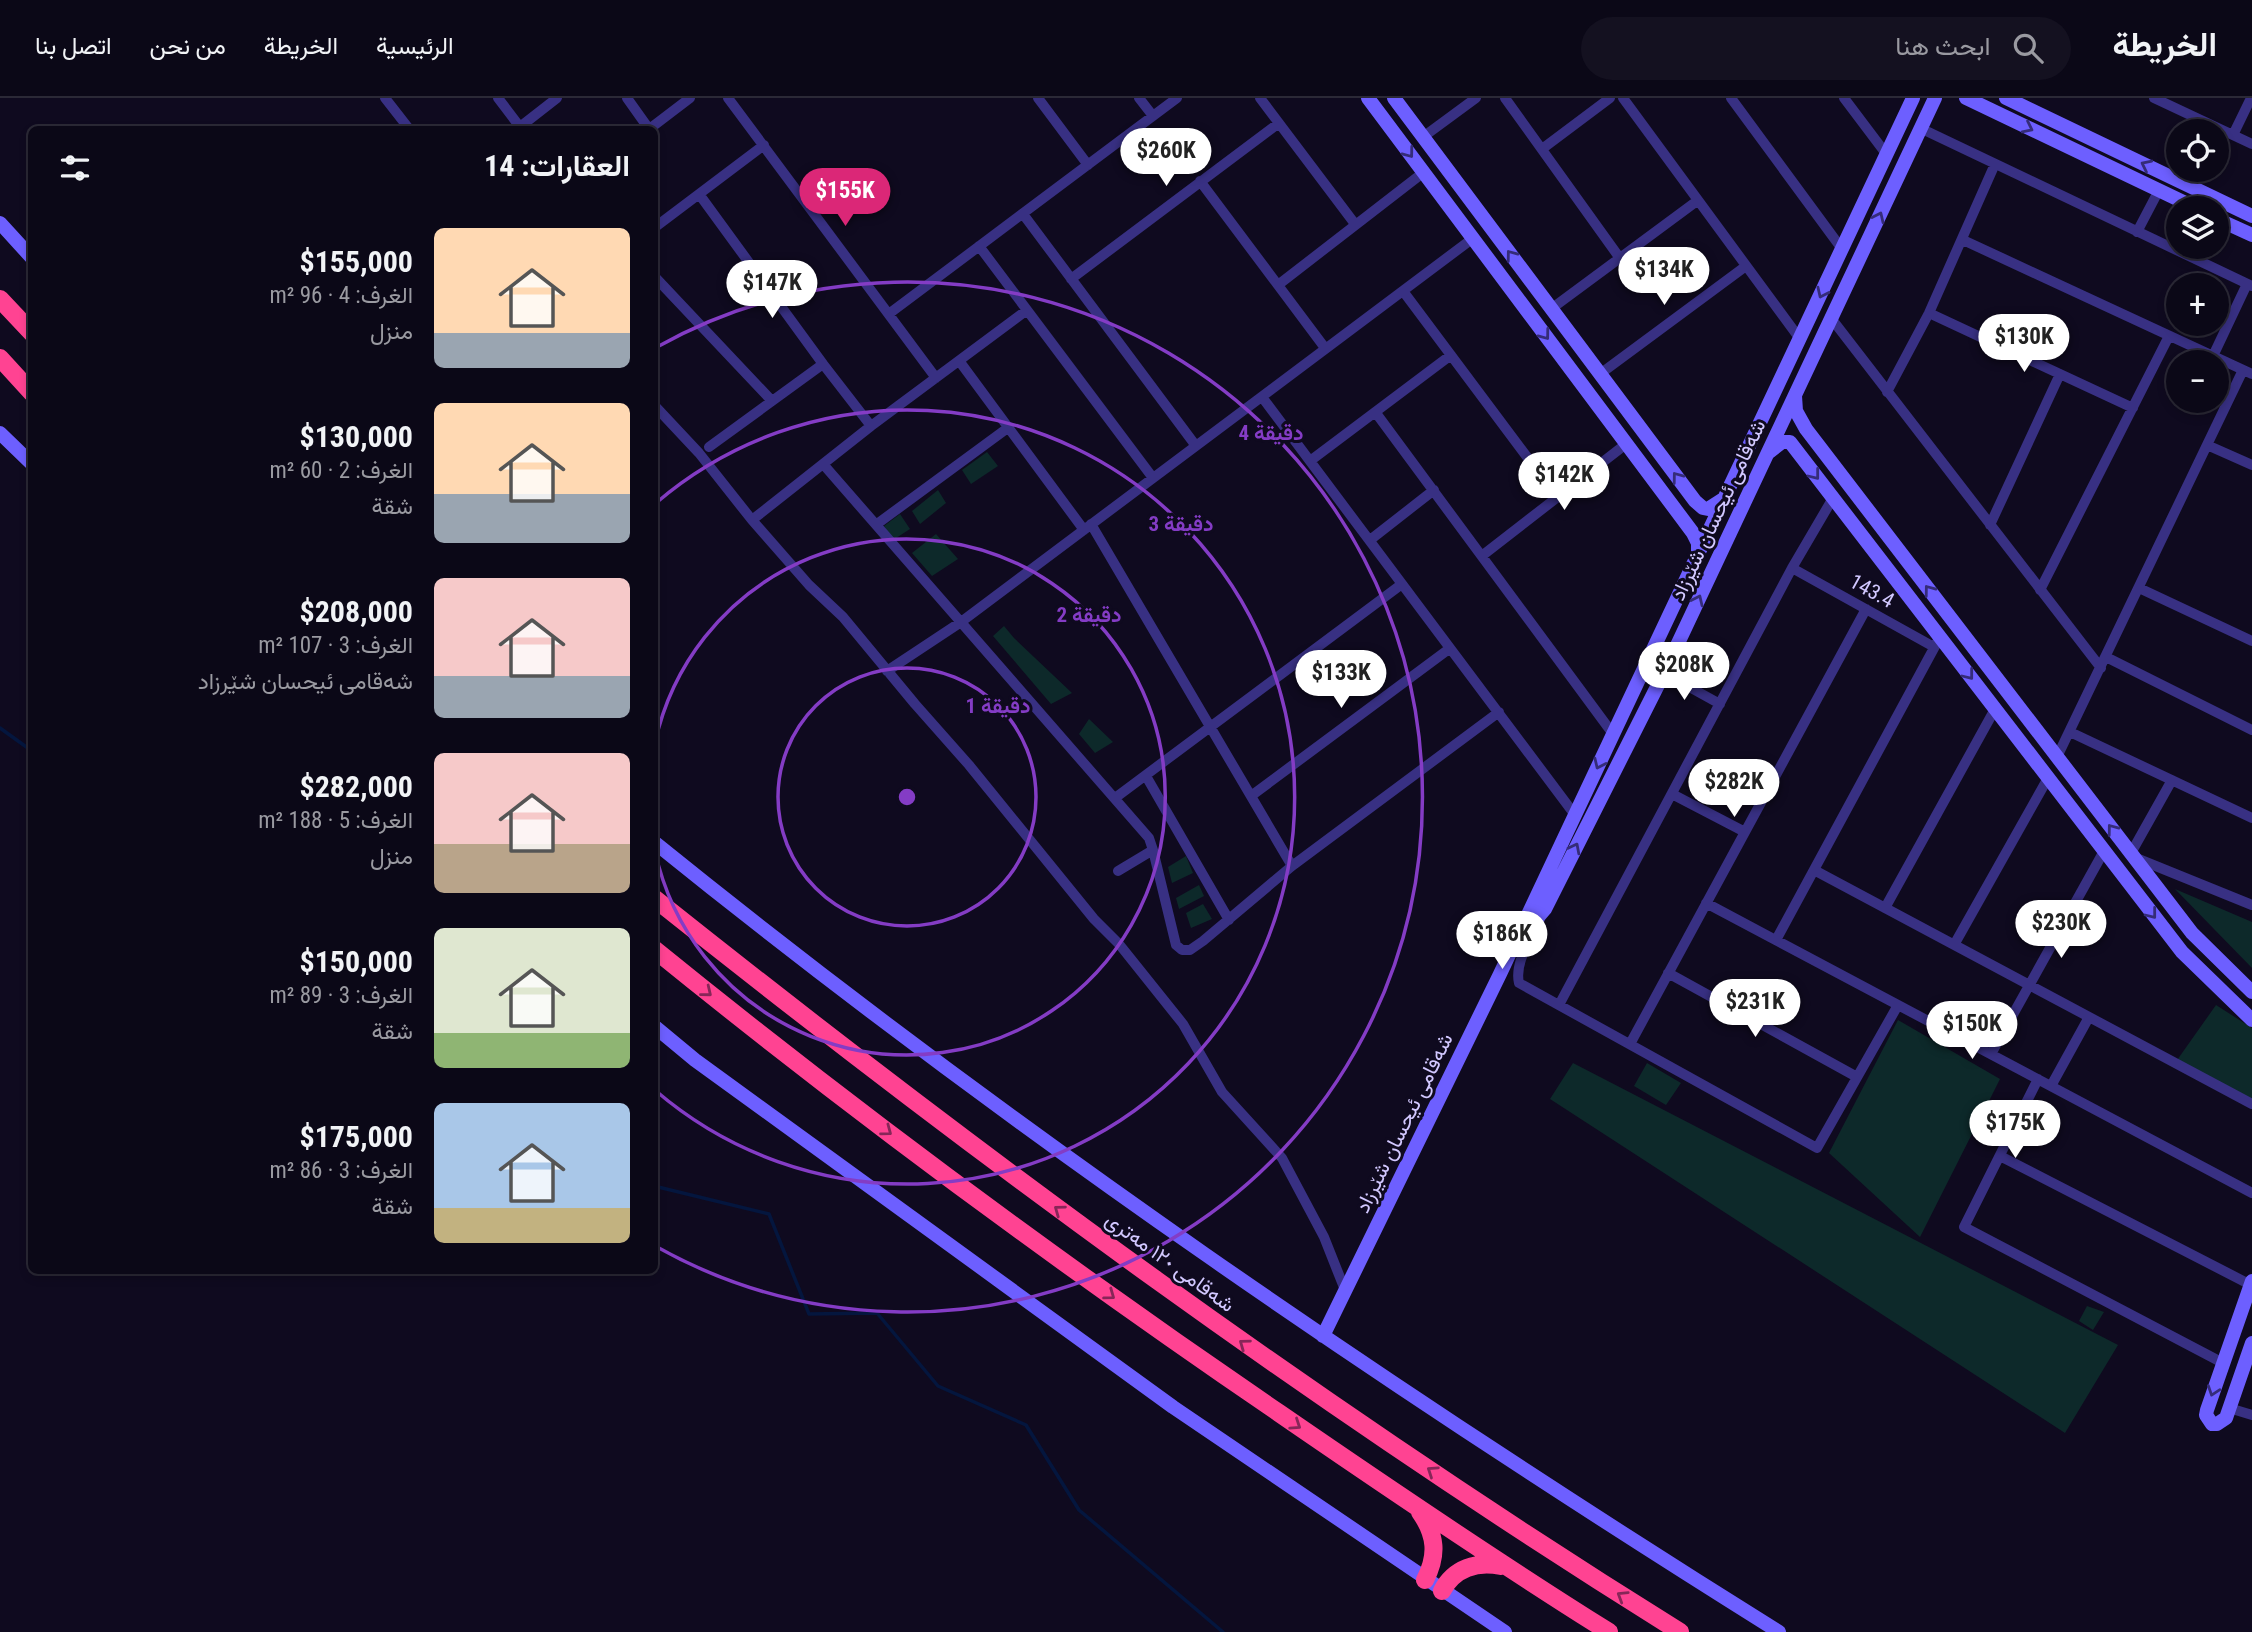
<!DOCTYPE html>
<html lang="ar">
<head>
<meta charset="utf-8">
<style>
	body { margin:0; font-family:"Roboto Condensed",Vazirmatn,sans-serif; background:#141120; color:#f1f3f6; direction:rtl; height:100vh; display:flex; flex-direction:column; font-size:26px; white-space:nowrap }
	* { box-sizing:border-box; margin:0 }
	p { font-size:23px; color:#9a9aa1 }
	.icon { flex:none; width:38px; height:38px; fill:none; stroke:currentColor; stroke-width:2; stroke-linecap:round; stroke-linejoin:round }
	.map { position:relative; flex:1; overflow:hidden; direction:ltr }
	.panel { position:absolute; left:28px; top:28px; width:630px; height:1148px; display:flex; flex-direction:column; background:#0b0817; border-radius:10px; box-shadow:0 4px 10px #0003,0 0 0 2px #2b2936; direction:rtl }
	.panel>* { flex:none }
	.fabs { position:absolute; left:2166px; top:21px; display:grid; gap:14px }
	.fabs a { display:grid; place-items:center; width:63px; height:63px; border-radius:50%; background:#0b0817; box-shadow:0 4px 10px #0003,0 0 0 2px #2b2936; font-size:35px }
	.price { position:absolute; translate:-50% -60px; padding:0 16px; border-radius:24px; background:#fff; color:#222; font-size:23px; line-height:46px; filter:drop-shadow(0 2px 4px #0008) }
	.price::after { content:''; position:absolute; left:50%; top:42px; width:21px; height:16px; margin-left:-10px; background:inherit; clip-path:polygon(0 0,100% 0,50% 100%) }
	.price.on { background:#db2777; color:#fff }
	ul { padding:0; list-style:none }
	li { display:flex; align-items:center; gap:21px; height:175px; padding:0 28px }
	li span { display:grid; place-items:center; flex:none; width:196px; height:140px; border-radius:10px; color:#555 }
	li>.icon { margin-inline-start:auto }
	span .icon { width:84px; height:84px; fill:#fffc; stroke-width:1 }
	li b { font-size:30px }
	h2 { display:flex; justify-content:space-between; align-items:center; height:84px; padding:0 28px; font-size:30px }
	header { display:flex; align-items:center; gap:42px; box-sizing:border-box; height:98px; padding:0 35px; background:#0b0817; border-bottom:2px solid #2b2936 }
	header strong { font-size:33px }
	nav { display:flex; gap:38px; margin-inline-start:auto; font-size:24px }
	.search { width:490px; height:63px; background:#141120; display:flex; align-items:center; gap:18px; box-sizing:border-box; padding:0 24px; border-radius:38px; color:#9a9aa1; font-size:26px }
	.map>svg:first-child { display:block }
	.green { fill:#0d292a }
	.lines { fill:none; stroke-linecap:round; stroke-linejoin:round }
	.stream { stroke:#04163e; stroke-width:3.5 }
	.street { stroke:#383083; stroke-width:10 }
	.secondary { stroke:#6d5fff; stroke-width:14 }
	.highway { stroke:#ff4392; stroke-width:18 }
	.oneway { stroke:#352c79 }
	.oneway2 { stroke:#872658 }
	.ring { fill:none; stroke:#843cc5; stroke-width:3.5 }
	.labels { text-anchor:middle; stroke-width:6; stroke-linejoin:round; paint-order:stroke }
	.street-label { font-size:21px; fill:#d2c8ff; stroke:#0f0a1f }
	.centre { fill:#843cc5; stroke:#0f0a1f; stroke-width:3.5 }
	.ring-label { font-size:21px; text-anchor:middle; font-weight:bold; fill:#843cc5; stroke:#0f0a1f; stroke-width:6; stroke-linejoin:round; paint-order:stroke }
</style>
</head>
<body>
<header>
<strong>الخريطة</strong>
<div class="search"><svg class="icon" aria-label="search" viewBox="0 0 24 24"><circle cx="10" cy="10" r="6"/><path d="M15 15l6 6"/></svg>ابحث هنا</div>
<nav><a>الرئيسية</a><a>الخريطة</a><a>من نحن</a><a>اتصل بنا</a></nav>
</header>
<div class="map">
<svg width="2252" height="1534" viewBox="0 0 2252 1534">
	<rect width="100%" height="100%" fill="#0f0a1f"/>
	<!-- green -->
	<path class="green" d="M987 354 998 368 971 386 962 372Z
		M938 392 946 405 920 426 912 413Z
		M900 416 910 431 893 442 884 428Z
		M936 436 958 461 932 478 912 455Z
		M1004 528 1014 540 1072 595 1051 606 993 538Z
		M1089 621 1113 644 1095 655 1079 636Z
		M1186 758 1193 775 1172 785 1168 769Z
		M1199 787 1204 798 1179 811 1176 800Z
		M2175 791 2252 824V870Z
		M1203 806 1212 821 1191 830 1186 815Z
		M2216 907 2252 930V1006L2175 965Z
		M1898 922 2000 981 1987 1007 2001 1016 1990 1036 1976 1028 1920 1139 1829 1055Z
		M1573 965 2118 1247 2065 1335 1550 1001Z
		M1647 965 1681 985 1666 1007 1634 988Z
		M2087 1208 2104 1214 2093 1232 2079 1223Z"/>
	<g class="lines">
		<!-- stream -->
		<path class="stream" d="M0 630 32 653
			M654 1088 769 1116 809 1216 877 1215 938 1288 1026 1327 1079 1412 1223 1534"/>
		<!-- street -->
		<path class="street" d="M385 0 410 32
			M498 0 520 29
			M627 0 649 31
			M728 0 936 280
			M1038 0 1088 67
			M1139 0 1153 18
			M1260 0 1355 126
			M1505 0 1619 159
			M1623 0 1800 241
			M1731 0 1842 151
			M1844 0 1887 57
			M2154 0 2252 46
			M1920 30 2252 188
			M516 32 557 0
			M648 32 690 0
			M2233 37 2251 0
			M1423 39 1476 0
			M1542 51 1610 0
			M1200 83 1325 250
			M699 96 823 266 871 328
			M1023 116 1196 348
			M654 130 764 47
			M2137 134 2159 92
			M1963 142 2252 276
			M979 148 1153 380
			M654 178 772 303
			M1071 181 1279 25
			M1278 187 1424 74
			M1403 193 1557 399
			M1551 211 1697 103
			M890 215 1177 0
			M1929 215 2133 310
			M1831 220 2101 570
			M2213 258 2247 186
			M960 264 1084 432
			M1600 276 1746 168
			M1887 294 1929 215 1995 66
			M1262 299 1575 717
			M654 307 699 355 752 422 809 487 843 519 915 606 969 667 1094 821 1119 846 1183 926 1222 994 1282 1060 1324 1139 1345 1192
			M1376 315 1613 636
			M2207 347 2252 367
			M709 349 823 266
			M1310 363 1451 257
			M823 366 1149 740 1153 752 1176 847 1182 852H1190L1203 843 1292 768 1499 614
			M752 422 871 328 1027 212
			M877 426 1009 329
			M1091 426 1292 768
			M1990 427 2060 276
			M1370 442 1434 392
			M1483 457 1626 346
			M1792 470 1934 549
			M2139 490 2252 543
			M2040 492 2169 238
			M2106 559 2252 632
			M887 573 961 524 1472 141
			M1664 575 1720 606
			M2070 634 2252 720
			M2057 659 2243 272
			M1146 678 1229 822
			M1672 696 1745 734
			M1251 698 1449 551
			M1115 700 1402 486
			M2131 755 2172 682
			M2136 760 2252 807
			M1814 772 2252 1006
			M1118 773 1153 752
			M1706 805 2252 1095
			M1885 810 1995 611
			M1540 821C1532 840 1514 864 1519 885L1817 1050 1898 907
			M1776 842 1940 539
			M1954 847 2048 680
			M1668 875 1857 979
			M1559 907 1792 470 1833 400
			M1630 946 1866 511
			M1991 956 2104 753
			M2038 981 1964 1129 2223 1265
			M2051 988 2089 919
			M2000 1058 2251 1187
			M2229 1310 2252 1317"/>
		<!-- secondary -->
		<path class="secondary" d="M1368 0 1693 435 1698 445V456
			M1394 0 1695 403 1703 410 1708 411 1722 402
			M1966 0 2196 110
			M2006 0 2252 118
			M2217 121 2252 137
			M0 125 32 160
			M1795 298 1796 313 1806 331 2192 835 2252 894
			M0 335 32 366
			M1768 355 1782 344H1790L2182 854 2252 922
			M654 744C1009 1031 1392 1292 1779 1534
			M1526 829 1533 825 1545 811 1664 575 1935 0
			M654 928 695 962 1173 1309 1505 1534
			M2252 1183 2207 1312 2206 1317 2212 1326H2217L2226 1320 2252 1245
			M1323 1238 1500 876 1913 0"/>
		<!-- highway -->
		<path class="highway" d="M0 201 32 235
			M0 260 32 295
			M654 800C984 1063 1322 1311 1680 1534
			M654 851C856 1015 1065 1169 1279 1315 1388 1390 1497 1464 1609 1534
			M1420 1414C1436 1437 1438 1457 1425 1482
			M1442 1493C1454 1470 1477 1463 1501 1468"/>
	</g>
	<!-- one-way arrows -->
	<defs><path id="oneway-chevron" d="M-2-3.5L2.5 0L-2 3.5" fill="none" stroke-width="1.6" stroke-linecap="round" stroke-linejoin="round" transform="scale(1.75)"/></defs>
	<g class="oneway">
		<use href="#oneway-chevron" transform="translate(2028 30) rotate(26)"/>
		<use href="#oneway-chevron" transform="translate(1409 55) rotate(53)"/>
		<use href="#oneway-chevron" transform="translate(2146 67) rotate(-154)"/>
		<use href="#oneway-chevron" transform="translate(1879 119) rotate(-65)"/>
		<use href="#oneway-chevron" transform="translate(1511 157) rotate(-127)"/>
		<use href="#oneway-chevron" transform="translate(1822 195) rotate(115)"/>
		<use href="#oneway-chevron" transform="translate(1545 237) rotate(53)"/>
		<use href="#oneway-chevron" transform="translate(1815 377) rotate(52)"/>
		<use href="#oneway-chevron" transform="translate(1677 379) rotate(-127)"/>
		<use href="#oneway-chevron" transform="translate(1929 492) rotate(-127)"/>
		<use href="#oneway-chevron" transform="translate(1698 502) rotate(-65)"/>
		<use href="#oneway-chevron" transform="translate(1969 577) rotate(52)"/>
		<use href="#oneway-chevron" transform="translate(1599 666) rotate(115)"/>
		<use href="#oneway-chevron" transform="translate(2112 731) rotate(-127)"/>
		<use href="#oneway-chevron" transform="translate(1575 750) rotate(-63)"/>
		<use href="#oneway-chevron" transform="translate(2152 816) rotate(52)"/>
		<use href="#oneway-chevron" transform="translate(2213 1293) rotate(109)"/>
	</g>
	<g class="oneway2">
		<use href="#oneway-chevron" transform="translate(707 894) rotate(39)"/>
		<use href="#oneway-chevron" transform="translate(887 1033) rotate(37)"/>
		<use href="#oneway-chevron" transform="translate(1059 1112) rotate(-144)"/>
		<use href="#oneway-chevron" transform="translate(1110 1197) rotate(36)"/>
		<use href="#oneway-chevron" transform="translate(1244 1246) rotate(-144)"/>
		<use href="#oneway-chevron" transform="translate(1296 1327) rotate(34)"/>
		<use href="#oneway-chevron" transform="translate(1432 1373) rotate(-146)"/>
		<use href="#oneway-chevron" transform="translate(1622 1498) rotate(-148)"/>
	</g>
	<!-- distance rings -->
	<g class="ring">
		<circle cx="907" cy="699" r="129"/>
		<path d="M655 645A258 258 0 1 1 655 753"/>
		<path d="M656 405A387 387 0 1 1 656 993"/>
		<path d="M657 249A515 515 0 1 1 657 1149"/>
	</g>
	<g class="labels">
		<!-- street labels -->
		<g class="street-label">
			<text transform="translate(1718 412) rotate(-65)" y="7">شەقامی ئیحسان شێرزاد</text>
			<text transform="translate(1872 493) rotate(29)" y="7">143.4</text>
			<text transform="translate(1404 1025) rotate(-64)" y="7">شەقامی ئیحسان شێرزاد</text>
			<text transform="translate(1170 1164) rotate(36)" y="7">شەقامی ١٢٠ مەتری</text>
		</g>
	</g>
	<circle cx="907" cy="699" r="10" class="centre"/>
	<g class="ring-label">
		<text x="1271" y="342">4 دقيقة</text>
		<text x="1181" y="433">3 دقيقة</text>
		<text x="1089" y="524">2 دقيقة</text>
		<text x="998" y="615">1 دقيقة</text>
	</g>
</svg>
<div class="fabs">
<a><svg class="icon" aria-label="locate" viewBox="0 0 24 24"><circle cx="12" cy="12" r="6"/><path d="M12 2v4M12 18v4M2 12h4M18 12h4"/></svg></a>
<a><svg class="icon" aria-label="layers" viewBox="0 0 24 24"><path d="M12 4l9 5-9 5-9-5zM3 14l9 5 9-5"/></svg></a>
<a>+</a>
<a>−</a>
</div>
<b class="price" style="left:1166px;top:90px">$260K</b>
<b class="price on" style="left:845px;top:130px">$155K</b>
<b class="price" style="left:1664px;top:209px">$134K</b>
<b class="price" style="left:772px;top:222px">$147K</b>
<b class="price" style="left:2024px;top:276px">$130K</b>
<b class="price" style="left:1564px;top:414px">$142K</b>
<b class="price" style="left:1684px;top:604px">$208K</b>
<b class="price" style="left:1341px;top:612px">$133K</b>
<b class="price" style="left:1734px;top:721px">$282K</b>
<b class="price" style="left:2061px;top:862px">$230K</b>
<b class="price" style="left:1502px;top:873px">$186K</b>
<b class="price" style="left:1755px;top:941px">$231K</b>
<b class="price" style="left:1972px;top:963px">$150K</b>
<b class="price" style="left:2015px;top:1062px">$175K</b>
<section class="panel">
<h2>العقارات: 14<svg class="icon" aria-label="filters" viewBox="0 0 24 24"><path d="M4 7h16M4 17h16"/><circle cx="9" cy="7" r="2"/><circle cx="15" cy="17" r="2"/></svg></h2>
<ul>
<li><span style="background:linear-gradient(#ffd9b3 75%,#9aa5b1 0)"><svg class="icon" aria-label="home" viewBox="0 0 24 24"><path d="M3 11l9-7 9 7M6 9v11h12V9"/></svg></span><div><b>$155,000</b><p>الغرف: 4 · 96 m²</p><p>منزل</p></div></li>
<li><span style="background:linear-gradient(#ffd9b3 65%,#9aa5b1 0)"><svg class="icon" aria-label="home" viewBox="0 0 24 24"><path d="M3 11l9-7 9 7M6 9v11h12V9"/></svg></span><div><b>$130,000</b><p>الغرف: 2 · 60 m²</p><p>شقة</p></div></li>
<li><span style="background:linear-gradient(#f6c9c9 70%,#9aa5b1 0)"><svg class="icon" aria-label="home" viewBox="0 0 24 24"><path d="M3 11l9-7 9 7M6 9v11h12V9"/></svg></span><div><b>$208,000</b><p>الغرف: 3 · 107 m²</p><p>شەقامی ئیحسان شێرزاد</p></div></li>
<li><span style="background:linear-gradient(#f6c9c9 65%,#b9a48a 0)"><svg class="icon" aria-label="home" viewBox="0 0 24 24"><path d="M3 11l9-7 9 7M6 9v11h12V9"/></svg></span><div><b>$282,000</b><p>الغرف: 5 · 188 m²</p><p>منزل</p></div></li>
<li><span style="background:linear-gradient(#dfe7d0 75%,#8fb573 0)"><svg class="icon" aria-label="home" viewBox="0 0 24 24"><path d="M3 11l9-7 9 7M6 9v11h12V9"/></svg></span><div><b>$150,000</b><p>الغرف: 3 · 89 m²</p><p>شقة</p></div></li>
<li><span style="background:linear-gradient(#a9c7e8 75%,#c2b280 0)"><svg class="icon" aria-label="home" viewBox="0 0 24 24"><path d="M3 11l9-7 9 7M6 9v11h12V9"/></svg></span><div><b>$175,000</b><p>الغرف: 3 · 86 m²</p><p>شقة</p></div></li>
</ul>
</section>
</div>
</body>
</html>
